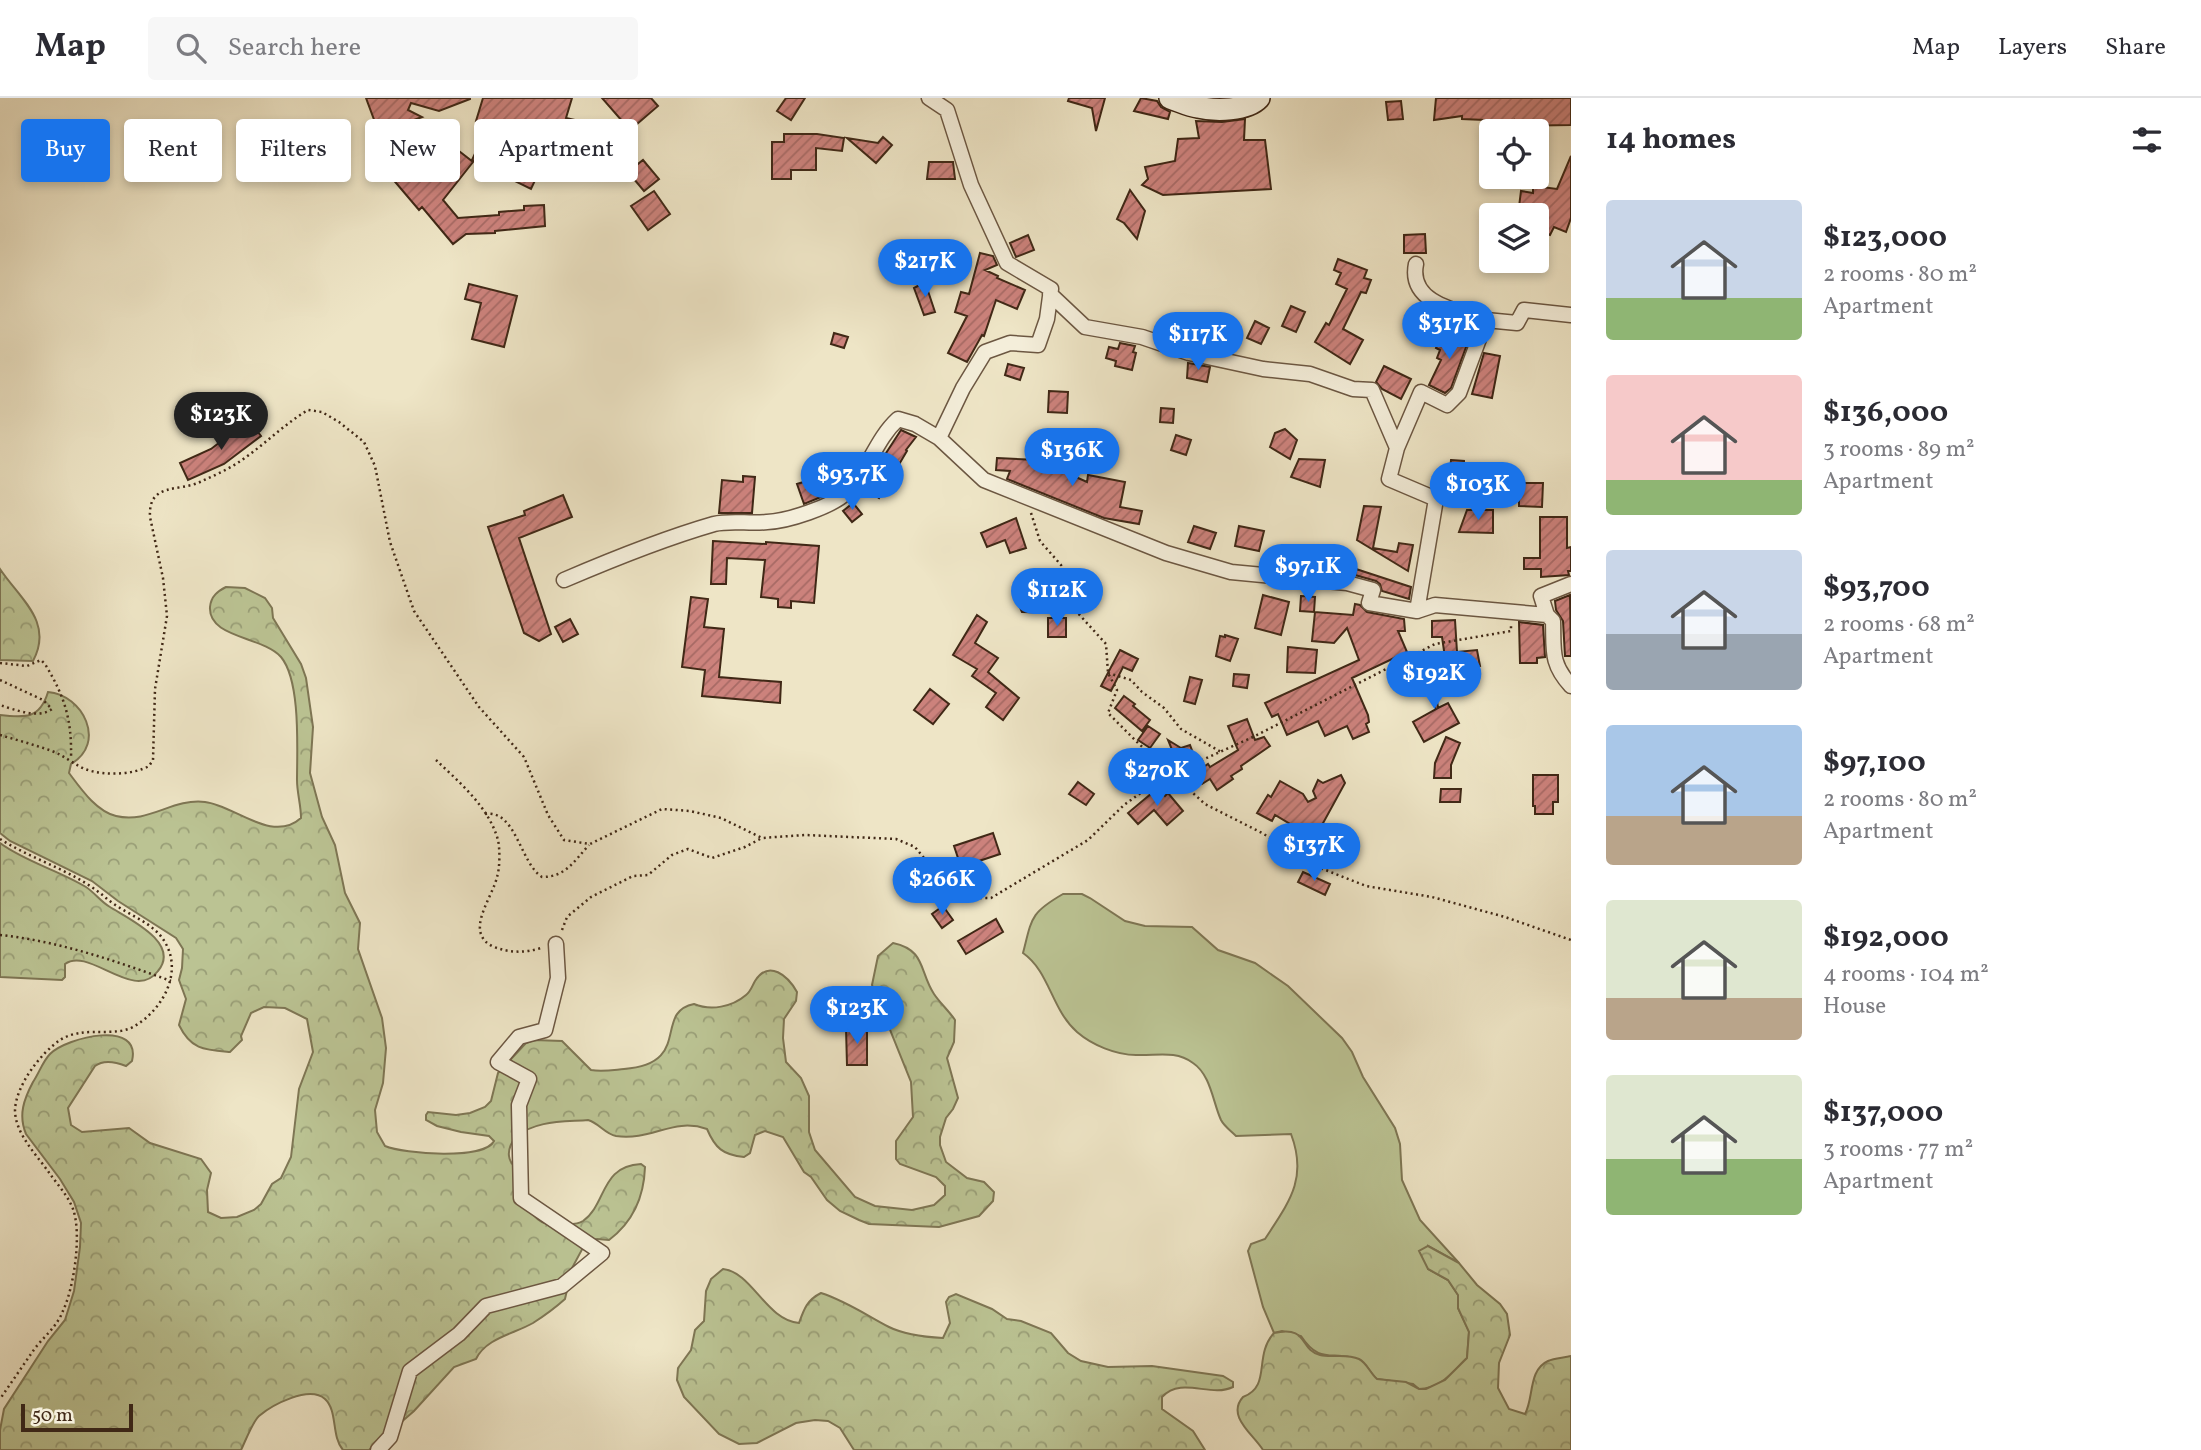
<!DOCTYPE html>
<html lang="en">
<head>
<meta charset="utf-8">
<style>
	body { margin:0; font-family:Vollkorn,serif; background:#f7f7f7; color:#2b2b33; height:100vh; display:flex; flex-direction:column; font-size:26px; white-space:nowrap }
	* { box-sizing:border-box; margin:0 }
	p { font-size:23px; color:#7c7c81 }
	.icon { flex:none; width:38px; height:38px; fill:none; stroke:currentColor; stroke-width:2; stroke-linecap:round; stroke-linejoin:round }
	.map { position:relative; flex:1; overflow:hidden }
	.sheet { display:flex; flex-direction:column; background:#fff; width:630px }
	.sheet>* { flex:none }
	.hud { position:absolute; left:21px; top:21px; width:665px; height:63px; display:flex; gap:14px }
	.controls { position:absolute; left:1479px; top:21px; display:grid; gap:14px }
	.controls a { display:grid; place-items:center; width:70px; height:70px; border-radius:7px; background:#fff; box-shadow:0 4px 10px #0003; font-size:35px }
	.scale { position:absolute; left:21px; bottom:18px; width:112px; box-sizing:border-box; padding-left:7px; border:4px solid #402816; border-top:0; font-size:19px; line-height:24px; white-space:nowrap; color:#402816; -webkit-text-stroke:5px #f4eeda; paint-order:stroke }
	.price { position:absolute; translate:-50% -60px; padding:0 16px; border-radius:24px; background:#1a73e8; color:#fff; font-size:23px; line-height:46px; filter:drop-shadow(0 2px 4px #0008) }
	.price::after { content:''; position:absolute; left:50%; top:42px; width:21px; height:16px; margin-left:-10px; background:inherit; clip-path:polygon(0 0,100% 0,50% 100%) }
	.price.selected { background:#222; color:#fff }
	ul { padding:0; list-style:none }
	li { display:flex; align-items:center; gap:21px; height:175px; padding:0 35px }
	li span { display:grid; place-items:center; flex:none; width:196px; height:140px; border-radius:7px; color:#555 }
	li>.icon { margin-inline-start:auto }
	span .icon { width:84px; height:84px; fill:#fffc; stroke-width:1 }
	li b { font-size:30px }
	h2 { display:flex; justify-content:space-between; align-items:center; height:84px; padding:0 35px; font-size:30px }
	.pill { padding:0 24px; border-radius:7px; background:#fff; box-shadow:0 4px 10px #0003; font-size:24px; line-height:63px }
	.pill.selected { background:#1a73e8; color:#fff }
	header { display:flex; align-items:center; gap:42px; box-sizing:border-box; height:98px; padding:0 35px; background:#fff; border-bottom:2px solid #e1e1e2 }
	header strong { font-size:33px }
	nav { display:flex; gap:38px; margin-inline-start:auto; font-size:24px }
	.search { width:490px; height:63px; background:#f7f7f7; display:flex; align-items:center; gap:18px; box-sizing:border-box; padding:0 24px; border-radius:7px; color:#7c7c81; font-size:26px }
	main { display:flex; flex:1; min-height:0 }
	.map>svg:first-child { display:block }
	.grass { fill:#bbc393; stroke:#7e7654; stroke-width:2 }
	.forest { fill:url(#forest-crowns); stroke:#7e7654; stroke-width:2 }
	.building { fill:url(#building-hatch); stroke:#402816; stroke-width:2 }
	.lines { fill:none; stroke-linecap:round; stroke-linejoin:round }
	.minor-casing { stroke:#6c5742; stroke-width:17 }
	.secondary-casing { stroke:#402816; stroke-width:24 }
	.path { stroke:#402816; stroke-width:2.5; stroke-dasharray:2 3.5; stroke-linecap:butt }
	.minor { stroke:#f4eeda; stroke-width:14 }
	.secondary { stroke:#f4eeda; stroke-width:21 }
</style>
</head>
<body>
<header>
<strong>Map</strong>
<div class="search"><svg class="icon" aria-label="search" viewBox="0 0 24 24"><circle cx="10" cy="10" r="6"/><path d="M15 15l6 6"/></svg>Search here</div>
<nav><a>Map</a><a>Layers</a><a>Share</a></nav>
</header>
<main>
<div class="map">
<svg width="1571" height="1352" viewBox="0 0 1571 1352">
	<defs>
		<pattern id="forest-crowns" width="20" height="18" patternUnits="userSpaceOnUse" patternTransform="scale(1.75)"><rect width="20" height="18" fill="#bbc393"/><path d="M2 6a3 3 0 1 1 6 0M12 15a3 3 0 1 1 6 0" fill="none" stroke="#999e77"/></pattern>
		<pattern id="building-hatch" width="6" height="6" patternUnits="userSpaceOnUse" patternTransform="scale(1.75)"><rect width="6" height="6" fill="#cc827c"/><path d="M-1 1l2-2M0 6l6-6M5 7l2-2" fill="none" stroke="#a76a65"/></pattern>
	</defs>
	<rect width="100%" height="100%" fill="#eee5c6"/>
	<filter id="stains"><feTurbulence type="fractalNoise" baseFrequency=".00286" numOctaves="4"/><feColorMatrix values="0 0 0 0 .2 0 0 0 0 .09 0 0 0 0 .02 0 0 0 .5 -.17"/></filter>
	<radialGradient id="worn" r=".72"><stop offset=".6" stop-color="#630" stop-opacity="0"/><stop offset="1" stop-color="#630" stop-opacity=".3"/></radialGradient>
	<!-- grass -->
	<path class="grass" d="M1063 796H1082L1090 800 1125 823 1145 828 1192 829 1218 852 1255 865 1288 888 1342 940 1352 954 1363 979 1395 1030 1400 1046 1402 1082 1420 1122 1459 1165 1428 1148V1171L1448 1182 1458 1197V1210L1469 1233 1467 1260C1452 1274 1441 1291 1419 1291L1413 1286 1377 1281C1371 1276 1368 1268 1362 1264 1335 1249 1322 1270 1301 1238L1282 1233 1274 1235 1263 1209 1248 1153 1251 1146 1265 1141C1289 1104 1308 1081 1291 1036L1236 1038C1231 1033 1224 1028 1221 1022 1213 1005 1211 977 1193 965 1175 952 1157 958 1136 957 1116 957 1092 947 1077 934 1051 911 1050 874 1023 855 1032 820 1030 815 1063 796Z"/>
	<!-- forest -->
	<path class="forest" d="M0 471C20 501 54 524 33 563L0 562Z
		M226 489 245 490 265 500 272 510 273 520 301 566 306 580 313 629 310 675 322 719 335 747 345 795 360 825 358 851 382 920 386 950 383 985 375 1012 377 1034 385 1048C404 1056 485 1062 494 1043L489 1038 461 1034 437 1028 426 1022V1017L428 1014 456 1017 470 1015 485 1009 491 1003 498 975 526 945 534 942 562 943 591 972C602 974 613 972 624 971 693 966 653 914 694 906 711 913 732 909 746 897 751 893 752 888 755 883 769 861 788 878 797 894L796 903 784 921 783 940 786 964 801 980 809 998V1034L815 1052 855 1099 875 1108 912 1112 934 1107 945 1097V1088L936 1079 900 1066 896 1061V1043L913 1019 911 984 872 887 878 858 893 845C926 852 919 873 934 896 940 905 949 913 955 922L954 944 947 960 958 1000 953 1011 946 1020 940 1039V1047L946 1064 967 1080 984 1084 994 1094 993 1103 979 1118 939 1129 869 1126 859 1122 840 1113 827 1102 811 1079 804 1074 783 1039 765 1033 755 1037 750 1055 744 1059C723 1057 715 1050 707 1031 673 1019 652 1043 616 1038 605 1036 599 1025 588 1022 565 1024 535 1022 516 1039 512 1043 508 1051 509 1058 510 1067 516 1069 520 1076 528 1092 525 1120 547 1126 551 1127 558 1126 563 1126 570 1126 577 1127 583 1123 607 1106 600 1068 641 1066L645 1069C644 1099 633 1124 609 1142L597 1141 586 1144 572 1170 565 1201C555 1210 544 1218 533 1225 514 1236 486 1240 476 1261L454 1269 414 1313 369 1352H343C331 1338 338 1313 325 1301 309 1287 272 1307 259 1318 253 1323 245 1344 241 1352H0V1332L4 1311 48 1243 65 1222 74 1193 80 1149 81 1125 74 1104 60 1081 26 1036C18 1017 24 1001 33 984 39 975 43 963 50 956 67 939 142 921 132 963L126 968C116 964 104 961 95 968L68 1010 71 1027 82 1034 129 1030 150 1045 201 1061 211 1075 207 1092 208 1114 221 1120 237 1119 254 1112 261 1106 272 1086 281 1080 291 1059 299 991 313 954 307 921 285 910 264 909 251 915 241 938 242 942 230 954C205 952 191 952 179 927L186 901 179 882 182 870 183 851 176 840 118 803 92 783 10 743 0 735V617C25 620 40 621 48 594 83 597 107 645 71 666L69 675C81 691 96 713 116 718 149 726 172 700 205 704 234 707 272 746 301 720 301 707 297 695 297 682 297 652 301 583 281 559 262 538 208 540 210 509 211 498 218 493 226 489Z
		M0 745C26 764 58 772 86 789 95 795 101 804 110 809 129 821 181 845 158 873 134 905 89 848 65 866V879L62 882 0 879Z
		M1428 1148 1459 1165 1477 1187 1500 1206 1507 1216 1510 1237 1499 1265 1498 1290 1509 1311 1525 1316C1534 1300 1528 1272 1548 1263 1555 1260 1564 1260 1571 1258V1352H1263C1253 1336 1226 1318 1243 1299 1272 1288 1253 1258 1274 1235 1309 1227 1299 1252 1320 1257 1332 1260 1346 1255 1359 1261 1367 1265 1370 1275 1377 1281L1406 1284 1419 1291H1426L1445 1282 1467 1260 1469 1234 1458 1210V1197L1448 1182 1428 1171 1419 1153Z
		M723 1171C752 1174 766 1222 799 1225 804 1211 807 1202 821 1195 846 1203 866 1217 889 1229 905 1237 925 1239 943 1240L950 1225 946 1204 949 1199 956 1196 992 1211 1007 1221 1021 1223 1051 1235 1068 1255 1081 1263 1108 1269 1152 1268 1223 1278 1233 1284V1289C1210 1300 1182 1278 1162 1299V1311L1193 1333 1205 1352H854L840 1330 828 1323 815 1322 796 1325 757 1345 739 1346 719 1336 684 1299 677 1282 678 1270 691 1252 695 1232 704 1223 706 1193 711 1181Z"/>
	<!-- building -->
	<path class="building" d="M366 0H470V1L439 13 411 5 408 12 422 19 379 35Z
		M483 0H572L566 20 575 22 571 36 560 33 554 57 497 41 500 30 476 23Z
		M602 0H651L658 8 630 32Z
		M786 0H805L791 22 777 13Z
		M1069 0H1105L1096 33 1092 10 1068 3Z
		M1141 0 1157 3 1161 9 1170 14 1168 21 1134 13Z
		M1436 0H1571V27L1514 28V22L1487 31 1485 22 1462 21V18L1434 22Z
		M1401 3 1403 21 1388 22 1386 4Z
		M1245 21 1244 42H1265L1271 91 1163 97 1142 87 1148 81 1145 69 1175 63 1178 41 1199 40 1196 23 1222 24Z
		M784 36H817L844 40 842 53 816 50V72H791V81H772V44H784Z
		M883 39 892 47 876 65 847 40 878 45Z
		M450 46 473 64 443 102 458 120 499 117V114L524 112V108L544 107 545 128 495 133V135L466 136 453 146 422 109 419 112 391 79 407 64 423 81Z
		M479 47 538 76 531 91 472 62Z
		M1571 58V120L1566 134 1554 129 1550 137 1536 132V117H1518L1521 93 1533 95V88L1557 91Z
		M643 62 659 81 644 93 628 74Z
		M929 64H953L955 81H927Z
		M1130 92 1145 113 1137 141 1124 125 1117 121Z
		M654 93 670 116 648 132 631 108Z
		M1425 136 1426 155H1404V137Z
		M1028 137 1034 152 1016 159 1010 145Z
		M980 155 993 158 997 167 985 172 998 178 997 180 1025 192 1017 211 996 202 984 238 982 237 967 264 948 255 967 218 955 214 961 194 969 196Z
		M1338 161 1367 172 1364 180 1371 182 1366 195 1361 194 1343 231 1363 242 1350 266 1315 244 1326 225 1329 227 1347 191 1336 186 1341 175 1334 172Z
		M925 184 935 214 924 217 914 190Z
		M469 186 517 198 504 249 472 241 481 205 465 201Z
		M1291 208 1305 214 1296 234 1282 228Z
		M1255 223 1269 230 1261 246 1247 240Z
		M1448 233 1469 241 1451 290 1445 295 1429 287 1441 262 1437 260 1440 252 1436 250 1441 237 1446 239Z
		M834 235 848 239 844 250 831 246Z
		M1120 245 1135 248 1133 254 1136 255 1132 272 1115 268 1116 263 1106 260 1109 249 1118 251Z
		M1484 255 1500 258 1492 300 1472 296Z
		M1188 265 1210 269 1207 284 1187 280Z
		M1008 266 1024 270 1020 282 1005 277Z
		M1384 268 1411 281 1401 301 1382 291 1376 284Z
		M1049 293 1068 294 1067 315 1048 314Z
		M1161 310 1174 311 1173 325 1160 324Z
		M249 322 261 338 224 366 188 382 180 365 211 351Z
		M1285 331 1297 342 1290 361 1270 349 1275 335Z
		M901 332 916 339 906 352 907 353 879 400 864 389Z
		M1176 337 1191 342 1186 357 1171 352Z
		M997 360 1038 362 1087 384 1088 377 1125 384 1120 409 1142 413 1139 426 1104 420 1007 381 1010 373 996 372Z
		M1299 361 1325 362 1320 389 1291 379Z
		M1451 362 1464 363 1463 386 1449 384Z
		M1484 366 1500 372 1495 385 1479 379Z
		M743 378 755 379 752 415H719L722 382 743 384Z
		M820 379 826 397 804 406 797 386Z
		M1519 385H1543L1542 409 1519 408Z
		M563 397 572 419 519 440 551 536 539 543 524 535 488 429 525 417 524 413Z
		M853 405 862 416 852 424 843 413Z
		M1364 408 1381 409 1373 450 1397 454 1399 445 1413 447 1408 473 1357 442Z
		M1467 412H1493V435L1459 434Z
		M1540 419H1567V450L1571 449V473H1568L1569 477 1541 479V471H1524V460H1540Z
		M1016 420 1026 450 1010 455 1005 442 987 449 981 435Z
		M1194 428 1216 435 1210 451 1188 444Z
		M1239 428 1264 433 1259 453 1235 448Z
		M713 443 766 446V444L819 448 814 505 791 503V510L778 509V501L761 499 765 462 727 460 726 486H711Z
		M1356 471 1411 489 1409 501 1382 493 1380 486 1376 483 1355 477Z
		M1263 497 1289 504 1281 537 1255 530Z
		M1570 497 1571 558H1565L1563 523 1556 512 1555 503Z
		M1032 498H1059V515L1022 514 1018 505Z
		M1301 498 1315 499 1314 514 1300 513Z
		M691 499 708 501 704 529 724 531 719 579 781 584 780 605 702 598 705 572 682 569Z
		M1355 506 1360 507 1367 514 1404 521 1405 533H1398L1407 554 1352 580 1368 617 1369 624 1366 626 1369 634 1353 641 1347 628 1325 638 1318 623 1287 637 1278 616 1272 619 1265 605 1359 562 1347 530 1334 545 1312 543 1315 514 1353 517Z
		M977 517 987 524 975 545 998 560 988 574 1019 600 1003 622 986 609 996 595 972 578 977 571 953 557Z
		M1048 520H1066V539H1048Z
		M570 521 578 536 563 544 555 529Z
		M1455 522 1457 554 1477 552 1480 568 1447 573 1442 539H1432V523Z
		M1519 524 1543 527 1545 559 1537 560V565H1520Z
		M1225 537 1238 541 1230 563 1216 558 1220 538 1225 539Z
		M1288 549 1317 552 1315 575 1287 574Z
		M1120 552 1138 561 1132 573 1123 569 1111 593 1101 588Z
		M1432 569 1438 610 1448 605 1459 625 1424 644 1413 624 1436 611 1420 579 1419 570Z
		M1234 576 1249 577 1247 590 1233 588Z
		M1190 579 1202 582 1195 606 1184 603Z
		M930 591 949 606 933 626 914 612Z
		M1124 598 1135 606 1133 608 1150 622 1142 633 1115 610Z
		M1247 621 1255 642 1264 639 1270 648 1241 668 1242 671 1231 678 1233 681 1217 692 1210 681 1202 686 1195 675 1208 666 1210 669 1238 652 1228 628Z
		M1148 628 1160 636 1150 650 1138 642Z
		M1446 639 1460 645 1451 667V680H1434L1435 665Z
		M1168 642 1181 650 1190 647 1194 658 1177 664Z
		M1341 677 1345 685 1310 749 1290 739 1295 729 1275 717 1272 723 1257 715 1268 697 1271 699 1280 683 1303 696 1308 704 1316 700 1313 693 1318 682 1323 685Z
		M1533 677H1558V704H1553V716H1535V708H1533Z
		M1078 684 1094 696 1086 707 1069 696Z
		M1158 690 1165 698 1168 695 1183 713 1167 727 1154 712 1138 726 1128 715Z
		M1441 691H1461L1460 704H1440Z
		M993 735 1000 756 961 769 954 748Z
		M1303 774 1330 786 1325 797 1298 784Z
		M943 808 953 822 942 830 932 816Z
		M996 821 1003 834 966 856 958 843Z
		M846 930H867V967H847Z"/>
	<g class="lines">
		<!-- minor casing -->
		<g class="minor-casing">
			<path id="minor" d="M929 0 947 12 971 87 1007 165 1051 191 1047 221 1038 247 1010 245 985 254 963 290 939 340 984 382 1166 455 1231 474 1347 485 1373 492 1369 505 1417 513 1435 507 1547 517 1541 498 1571 486
				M1050 196 1085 229 1142 239 1189 255 1263 271 1310 276 1353 291 1372 292 1397 350 1389 381 1436 401 1417 513
				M1486 222 1517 225 1524 212 1571 217
				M1397 350 1421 294 1447 307 1459 295 1486 222C1457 213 1408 205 1416 166
				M564 482C613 461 662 441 714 426 730 422 750 426 767 424 788 423 831 409 846 395 868 374 875 342 898 321L915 326 939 340
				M1547 517 1553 523C1554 552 1550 565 1571 588
				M378 1352 390 1339 410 1273 459 1236 486 1208 562 1188 602 1155 521 1100 519 1007 529 981 498 964 519 939 545 932 558 880 556 846"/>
		</g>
		<!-- secondary casing -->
		<g class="secondary-casing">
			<path id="secondary" d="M1170 0C1179 3 1189 8 1198 9 1215 13 1247 13 1259 0"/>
		</g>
		<!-- path -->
		<path class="path" d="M1031 415 1040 443 1061 467 1066 502 1106 546 1108 575 1117 592 1108 615 1138 645 1205 706 1262 735 1318 769 1366 788 1432 799 1505 819 1571 842
			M0 565 27 568 41 562 45 566C65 599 72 622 71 661
			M1108 575 1131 582 1142 594 1164 610 1181 631 1221 654
			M0 582 43 602 52 611C39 621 15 612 0 607
			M0 637C17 642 35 647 52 653 65 658 73 666 85 671 103 678 133 677 149 668L153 662 155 591 167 518 163 480 150 419C148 384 179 394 200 384 213 378 227 372 239 364 263 348 283 327 308 312L322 314 339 324 364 344 375 368 390 444 414 513 479 609 524 659 548 717 564 742 590 746 662 711 690 713 721 720 762 740 805 737 896 741 915 749 957 800H991L1088 742 1124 707 1160 681 1253 639 1435 546 1511 533V528
			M436 662C459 684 489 709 498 742 500 751 500 770 497 779 492 801 463 835 494 849 510 855 525 855 541 850
			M485 716C516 711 520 765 542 779 566 779 574 763 589 747
			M0 741C35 763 75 773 106 800 122 814 145 821 159 836 187 868 165 911 133 929 118 937 96 932 80 935 73 936 66 938 60 942 41 955 16 987 15 1012 15 1036 37 1057 50 1076 58 1087 68 1098 73 1111 82 1136 74 1191 62 1215 56 1230 42 1240 33 1253 22 1269 11 1285 0 1301
			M562 832 567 819 591 799 633 778 648 777 672 757 688 751 712 760 745 749 762 740
			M0 837C58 843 116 863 171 883"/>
		<!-- minor -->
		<use href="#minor" class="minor"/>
		<!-- secondary -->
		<use href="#secondary" class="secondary"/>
	</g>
	<rect width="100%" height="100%" filter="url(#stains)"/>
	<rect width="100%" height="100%" fill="url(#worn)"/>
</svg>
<div class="controls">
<a><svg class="icon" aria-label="locate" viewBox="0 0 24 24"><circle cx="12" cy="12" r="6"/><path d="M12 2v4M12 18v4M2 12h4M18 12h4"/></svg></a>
<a><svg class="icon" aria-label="layers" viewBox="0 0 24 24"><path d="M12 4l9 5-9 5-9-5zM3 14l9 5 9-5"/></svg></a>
</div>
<div class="scale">50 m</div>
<b class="price" style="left:925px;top:201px">$217K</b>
<b class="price" style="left:1449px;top:263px">$317K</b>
<b class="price" style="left:1198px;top:274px">$117K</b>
<b class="price selected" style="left:221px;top:354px">$123K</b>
<b class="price" style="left:1072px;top:390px">$136K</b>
<b class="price" style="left:852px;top:414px">$93.7K</b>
<b class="price" style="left:1478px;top:424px">$103K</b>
<b class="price" style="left:1308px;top:506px">$97.1K</b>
<b class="price" style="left:1057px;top:530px">$112K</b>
<b class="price" style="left:1434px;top:613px">$192K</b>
<b class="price" style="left:1157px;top:710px">$270K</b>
<b class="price" style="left:1314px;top:785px">$137K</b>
<b class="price" style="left:942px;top:819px">$266K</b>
<b class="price" style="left:857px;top:948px">$123K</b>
<div class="hud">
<a class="pill selected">Buy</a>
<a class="pill">Rent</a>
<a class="pill">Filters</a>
<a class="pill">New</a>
<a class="pill">Apartment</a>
</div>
</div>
<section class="sheet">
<h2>14 homes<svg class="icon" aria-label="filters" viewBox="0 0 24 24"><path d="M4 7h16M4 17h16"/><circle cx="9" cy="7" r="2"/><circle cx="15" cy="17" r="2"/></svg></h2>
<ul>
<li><span style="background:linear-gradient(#c9d6e8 70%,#8fb573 0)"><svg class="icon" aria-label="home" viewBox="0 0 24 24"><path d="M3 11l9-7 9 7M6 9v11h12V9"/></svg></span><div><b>$123,000</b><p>2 rooms · 80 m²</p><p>Apartment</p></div></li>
<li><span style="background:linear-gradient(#f6c9c9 75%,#8fb573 0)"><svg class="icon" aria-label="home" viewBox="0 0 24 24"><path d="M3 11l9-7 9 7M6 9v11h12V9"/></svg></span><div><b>$136,000</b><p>3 rooms · 89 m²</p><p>Apartment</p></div></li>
<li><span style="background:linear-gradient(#c9d6e8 60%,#9aa5b1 0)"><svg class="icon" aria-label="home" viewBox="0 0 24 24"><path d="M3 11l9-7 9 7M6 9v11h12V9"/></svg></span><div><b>$93,700</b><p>2 rooms · 68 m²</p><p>Apartment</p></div></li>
<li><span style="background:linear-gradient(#a9c7e8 65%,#b9a48a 0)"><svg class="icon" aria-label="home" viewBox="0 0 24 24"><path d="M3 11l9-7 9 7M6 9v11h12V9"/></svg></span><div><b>$97,100</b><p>2 rooms · 80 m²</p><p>Apartment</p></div></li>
<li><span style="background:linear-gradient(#dfe7d0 70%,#b9a48a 0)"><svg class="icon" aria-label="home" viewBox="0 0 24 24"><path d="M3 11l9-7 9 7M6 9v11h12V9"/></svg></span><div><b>$192,000</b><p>4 rooms · 104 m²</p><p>House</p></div></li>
<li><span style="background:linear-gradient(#dfe7d0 60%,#8fb573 0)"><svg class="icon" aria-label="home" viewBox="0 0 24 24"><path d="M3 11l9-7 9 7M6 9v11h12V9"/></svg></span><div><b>$137,000</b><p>3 rooms · 77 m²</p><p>Apartment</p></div></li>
</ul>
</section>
</main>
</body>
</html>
